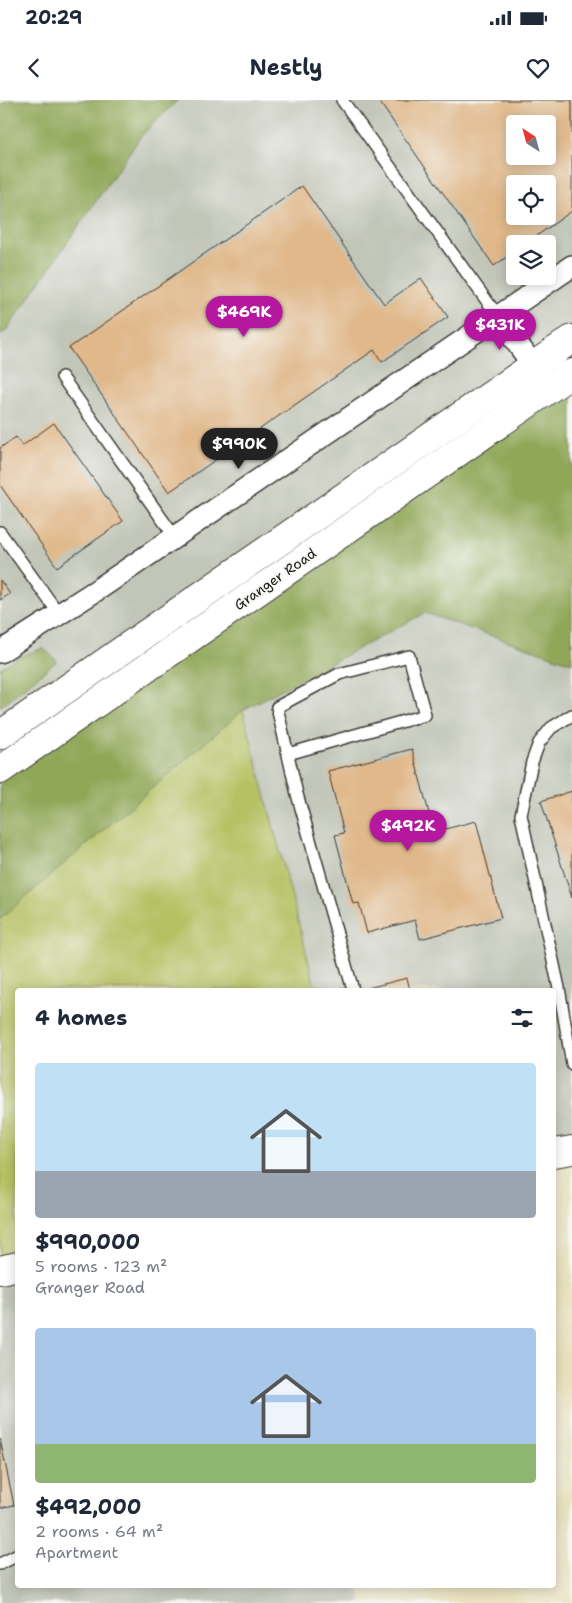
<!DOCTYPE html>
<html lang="en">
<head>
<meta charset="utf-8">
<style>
	body { margin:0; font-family:"Shantell Sans",sans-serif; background:#f2f2f3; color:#1f2937; height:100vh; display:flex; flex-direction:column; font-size:19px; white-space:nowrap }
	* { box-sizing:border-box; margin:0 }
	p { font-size:16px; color:#747a83 }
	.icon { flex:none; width:28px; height:28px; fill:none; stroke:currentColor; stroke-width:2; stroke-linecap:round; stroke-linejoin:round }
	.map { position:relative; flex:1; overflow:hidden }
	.drawer { position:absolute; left:15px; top:888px; width:541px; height:600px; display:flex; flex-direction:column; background:#fff; border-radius:5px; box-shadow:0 2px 12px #0003 }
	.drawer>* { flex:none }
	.needle { width:32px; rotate:324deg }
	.buttons { position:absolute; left:506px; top:15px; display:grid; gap:10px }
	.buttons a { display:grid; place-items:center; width:50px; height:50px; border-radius:5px; background:#fff; box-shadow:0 2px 12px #0003; font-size:25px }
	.price { position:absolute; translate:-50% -42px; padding:0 11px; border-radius:18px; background:#b5179e; color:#fff; font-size:16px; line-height:32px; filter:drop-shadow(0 1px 2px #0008) }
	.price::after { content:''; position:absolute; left:50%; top:30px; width:15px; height:11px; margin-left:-8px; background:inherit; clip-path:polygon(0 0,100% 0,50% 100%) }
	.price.current { background:#222; color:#fff }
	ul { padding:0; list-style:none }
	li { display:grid; align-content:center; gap:10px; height:265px; padding:0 20px }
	li span { display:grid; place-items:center; height:155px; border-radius:5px; color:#555 }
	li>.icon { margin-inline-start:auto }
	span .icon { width:90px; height:90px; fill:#fffc; stroke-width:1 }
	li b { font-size:21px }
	h2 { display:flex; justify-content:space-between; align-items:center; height:60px; padding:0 20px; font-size:21px }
	.status { display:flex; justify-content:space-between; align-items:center; height:35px; padding:0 25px; background:#fff; direction:ltr }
	.status svg { height:14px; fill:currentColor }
	header { display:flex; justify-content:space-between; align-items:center; height:65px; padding:0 20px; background:#fff; font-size:22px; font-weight:700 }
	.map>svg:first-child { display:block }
	.industrial { fill:#c2c6b9; fill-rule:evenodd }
	.green { fill:#b5c163; stroke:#686e40 }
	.forest { fill:#90a759; stroke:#56623a }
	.building { fill:#e0b88a; fill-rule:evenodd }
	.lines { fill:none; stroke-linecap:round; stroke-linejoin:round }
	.lane-casing { stroke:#3b3a34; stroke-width:14 }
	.street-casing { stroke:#3b3a34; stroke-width:24 }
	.secondary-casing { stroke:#3b3a34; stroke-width:30 }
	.primary-casing { stroke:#3b3a34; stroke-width:30 }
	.lane { stroke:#fff; stroke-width:11 }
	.street { stroke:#fff; stroke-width:21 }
	.secondary { stroke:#fff; stroke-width:28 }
	.primary { stroke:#fff; stroke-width:28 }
	.labels { text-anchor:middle; stroke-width:4; stroke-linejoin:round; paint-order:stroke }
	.street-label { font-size:14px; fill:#1c1c1c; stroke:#f6f6f2 }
</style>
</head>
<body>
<div class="status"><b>20:29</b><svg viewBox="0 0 49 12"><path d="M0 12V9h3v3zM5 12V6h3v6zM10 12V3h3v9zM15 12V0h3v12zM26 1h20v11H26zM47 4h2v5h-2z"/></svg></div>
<header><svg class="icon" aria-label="back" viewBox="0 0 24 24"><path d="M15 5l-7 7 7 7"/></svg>Nestly<svg class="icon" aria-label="heart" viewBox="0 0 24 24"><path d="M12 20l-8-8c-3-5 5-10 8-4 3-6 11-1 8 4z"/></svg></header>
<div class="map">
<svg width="572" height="1503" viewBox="0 0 572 1503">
	<rect width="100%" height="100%" fill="#f6f6f2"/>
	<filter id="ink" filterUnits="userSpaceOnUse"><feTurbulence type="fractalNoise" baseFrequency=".02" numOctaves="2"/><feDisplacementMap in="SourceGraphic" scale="10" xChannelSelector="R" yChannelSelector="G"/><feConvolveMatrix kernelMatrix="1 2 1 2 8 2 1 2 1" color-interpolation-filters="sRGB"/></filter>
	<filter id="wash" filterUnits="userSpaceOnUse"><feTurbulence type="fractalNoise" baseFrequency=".0096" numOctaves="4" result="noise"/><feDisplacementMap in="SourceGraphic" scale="20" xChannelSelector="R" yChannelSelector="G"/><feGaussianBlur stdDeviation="1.12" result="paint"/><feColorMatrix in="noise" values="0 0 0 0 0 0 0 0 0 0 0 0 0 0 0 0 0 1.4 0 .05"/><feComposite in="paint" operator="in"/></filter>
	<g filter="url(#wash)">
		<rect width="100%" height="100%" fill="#e8e1bd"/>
		<!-- industrial -->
		<path class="industrial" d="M178 0H572V239L0 635V235L6 230 141 36ZM515 24H548V56H515ZM515 84H548V116H515ZM515 144H548V176H515Z
			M426 513 572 563V1050L554 1053V890H316L243 610Z
			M17 1166 18 1485H358L361 1503H0V1170Z"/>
		<!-- green -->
		<path class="green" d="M243 610 316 890H18L17 1166 0 1170V819Z"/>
		<!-- forest -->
		<path class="forest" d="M8 0H178L141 36 6 231 0 235V5Z
			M572 273V563L425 513 243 610 0 819V670Z
			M43 548 57 561 0 607V568L18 557Z"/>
		<g id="blocks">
			<!-- building -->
			<path class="building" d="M378 0H572V111L525 144H515V151L494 166ZM515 24H548V56H515ZM515 84H548V116H515Z
				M302 86 384 204 421 178 448 217 382 262 374 250 169 392 69 248Z
				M54 323 123 421 57 467 0 385V348L16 337 22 346Z
				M0 480 10 494 0 500Z
				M412 649 434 732 476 721 501 818 420 839 415 820 367 833 359 803 353 804 335 735 344 733 328 671Z
				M572 691V798L541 701Z
				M407 878 410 890H368V888Z
				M0 1339 14 1405 0 1408Z"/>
		</g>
	</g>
	<g filter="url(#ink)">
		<use href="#blocks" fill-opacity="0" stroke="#3b3a34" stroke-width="1"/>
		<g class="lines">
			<!-- lane casing -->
			<g class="lane-casing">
				<path id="lane" d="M342 0 497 215
					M62 277 174 436
					M0 432 59 514
					M572 615 551 628 539 643 532 662 521 715 559 888 572 964
					M288 654 425 615 409 556 339 574 277 607 297 694 353 890
					M0 1464 18 1455"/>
			</g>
			<!-- street casing -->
			<g class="street-casing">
				<path id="street" d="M497 215 542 278
					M0 552 100 488 572 166"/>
			</g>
			<!-- secondary casing -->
			<g class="secondary-casing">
				<path id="secondary" d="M554 1053 572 1050
					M0 1170 18 1166"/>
			</g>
			<!-- primary casing -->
			<g class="primary-casing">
				<path id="primary" d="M0 635 572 239
					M0 670 572 273"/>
			</g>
			<!-- lane -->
			<use href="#lane" class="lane"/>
			<!-- street -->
			<use href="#street" class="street"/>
			<!-- secondary -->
			<use href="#secondary" class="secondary"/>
			<!-- primary -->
			<use href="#primary" class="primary"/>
		</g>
	</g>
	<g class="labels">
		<!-- street labels -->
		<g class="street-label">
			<text transform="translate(275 479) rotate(-35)" y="5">Granger Road</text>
		</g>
	</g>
</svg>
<div class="buttons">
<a><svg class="needle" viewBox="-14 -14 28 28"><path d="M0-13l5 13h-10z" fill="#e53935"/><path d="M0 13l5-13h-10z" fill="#747a83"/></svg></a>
<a><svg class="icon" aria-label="locate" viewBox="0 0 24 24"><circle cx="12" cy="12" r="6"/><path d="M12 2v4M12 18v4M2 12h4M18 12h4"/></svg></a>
<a><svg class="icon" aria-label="layers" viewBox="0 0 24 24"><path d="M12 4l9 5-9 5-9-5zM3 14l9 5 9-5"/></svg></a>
</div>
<b class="price" style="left:244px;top:238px">$469K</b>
<b class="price" style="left:500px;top:251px">$431K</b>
<b class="price current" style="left:239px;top:370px">$990K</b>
<b class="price" style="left:408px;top:752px">$492K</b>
<section class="drawer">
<h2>4 homes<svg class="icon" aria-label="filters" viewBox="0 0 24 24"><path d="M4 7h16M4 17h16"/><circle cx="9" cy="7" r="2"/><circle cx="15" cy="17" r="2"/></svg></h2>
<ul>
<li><span style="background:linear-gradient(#bfe0f5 70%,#9aa5b1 0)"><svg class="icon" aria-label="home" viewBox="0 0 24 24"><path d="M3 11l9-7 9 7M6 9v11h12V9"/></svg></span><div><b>$990,000</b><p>5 rooms · 123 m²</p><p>Granger Road</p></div></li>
<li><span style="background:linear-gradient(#a9c7e8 75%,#8fb573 0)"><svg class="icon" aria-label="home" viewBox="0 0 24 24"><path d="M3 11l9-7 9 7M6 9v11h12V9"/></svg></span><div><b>$492,000</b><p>2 rooms · 64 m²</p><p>Apartment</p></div></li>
</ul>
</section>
</div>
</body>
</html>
